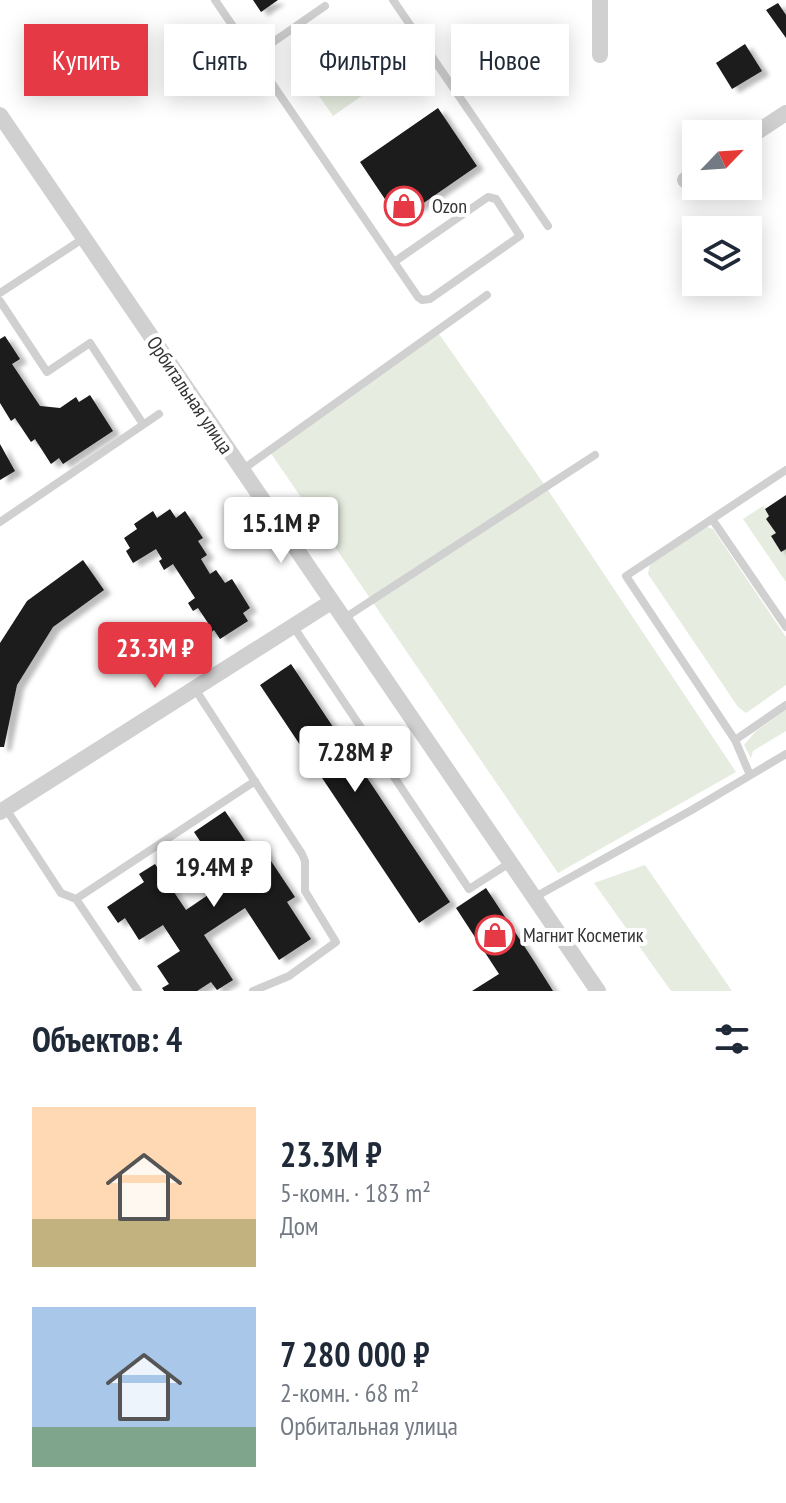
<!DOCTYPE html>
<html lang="ru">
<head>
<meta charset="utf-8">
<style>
	body { margin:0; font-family:"PT Sans Narrow",sans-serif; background:#f6f6f7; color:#1f2937; height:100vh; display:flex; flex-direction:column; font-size:30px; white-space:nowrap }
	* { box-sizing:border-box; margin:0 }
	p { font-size:26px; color:#747a83 }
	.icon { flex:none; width:44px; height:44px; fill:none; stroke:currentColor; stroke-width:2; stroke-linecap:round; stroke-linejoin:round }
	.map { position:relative; height:991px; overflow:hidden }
	.panel { display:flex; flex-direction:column; background:#fff; flex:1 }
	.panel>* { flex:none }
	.guide { position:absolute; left:24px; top:24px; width:738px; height:72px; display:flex; gap:16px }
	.needle { width:52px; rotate:65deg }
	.tools { position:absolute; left:682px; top:120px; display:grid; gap:16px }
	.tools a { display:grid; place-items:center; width:80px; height:80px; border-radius:0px; background:#fff; box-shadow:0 4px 20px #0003; font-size:40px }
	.price { position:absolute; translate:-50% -68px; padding:0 18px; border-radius:8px; background:#fff; color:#222; font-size:26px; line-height:52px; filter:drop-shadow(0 2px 4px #0008) }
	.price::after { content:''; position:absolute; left:50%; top:48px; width:24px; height:18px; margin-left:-12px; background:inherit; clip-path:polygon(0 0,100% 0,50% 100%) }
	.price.on { background:#e63946; color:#fff }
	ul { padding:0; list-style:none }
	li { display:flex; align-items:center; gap:24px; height:200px; padding:0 32px }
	li span { display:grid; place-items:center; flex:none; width:224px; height:160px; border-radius:0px; color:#555 }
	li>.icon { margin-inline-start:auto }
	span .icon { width:96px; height:96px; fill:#fffc; stroke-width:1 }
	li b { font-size:34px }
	h2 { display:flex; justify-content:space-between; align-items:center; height:96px; padding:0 32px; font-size:34px }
	.pill { padding:0 28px; border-radius:0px; background:#fff; box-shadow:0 4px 20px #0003; font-size:28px; line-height:72px }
	.pill.on { background:#e63946; color:#fff }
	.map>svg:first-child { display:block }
	.green { fill:#e6ecdf }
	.building { fill:#1a1a1a; filter:url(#shadow) }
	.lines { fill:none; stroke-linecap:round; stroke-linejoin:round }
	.lane { stroke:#d0d0d0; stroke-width:8 }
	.street { stroke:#d0d0d0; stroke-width:16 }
	.labels { text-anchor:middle; stroke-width:8; stroke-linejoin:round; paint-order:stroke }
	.poi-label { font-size:20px; fill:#333; stroke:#fff; text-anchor:start }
	.street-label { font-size:20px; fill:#333; stroke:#fff }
</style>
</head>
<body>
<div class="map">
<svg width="786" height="991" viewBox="0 0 786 991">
	<defs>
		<filter id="shadow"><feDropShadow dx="7" dy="4" stdDeviation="2" flood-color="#0004"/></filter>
	</defs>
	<rect width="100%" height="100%" fill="#fff"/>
	<!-- green -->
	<path class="green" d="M359 24 369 38 347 53 337 39Z
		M350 76 363 95 333 116 319 96Z
		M437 331 546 487 736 772 558 873 270 452Z
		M763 506 769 516 766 519 776 533 771 537 781 552 786 549V582L743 519Z
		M704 526 713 529 786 637V685L746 713 738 707 648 574 650 563Z
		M786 710V731L753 751 751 758 744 745 756 731Z
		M645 865 732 991H671L594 883Z"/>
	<!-- building -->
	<path class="building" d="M253 0H278L261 12Z
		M778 3 786 15V38L766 10Z
		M745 44 762 71 732 89 716 63Z
		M438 108 477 166 399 220 360 162Z
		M5 336 20 359 12 364 40 406 60 408 76 397 79 402 90 395 113 431 63 464 59 458 51 464 35 439 31 442 15 418 11 421 0 403V339Z
		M0 444 15 471 0 480Z
		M786 495V549L781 552 771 536 776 533 766 519 769 516 765 509Z
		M170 509 176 518 185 511 203 538 198 541 207 555 201 559 210 574 216 570 225 583 232 579 250 608 243 613 248 621 220 639 214 630 209 634 203 626 208 623 198 608 193 611 188 603 195 598 173 564 164 570 159 561 162 559 156 549 133 563 126 551 130 548 124 538 137 529 134 524 153 511 157 518Z
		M83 560 104 590 53 627 17 685 4 747H0V643L27 601Z
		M291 664 450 902 419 923 260 685Z
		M225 811 250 848 258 842 267 855 295 897 287 902 311 939 279 960 245 908 204 935 233 980 217 990 211 982 197 991H164L162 988 169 984 157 966 180 951 163 925 139 940 125 918 118 923 107 907 144 882 139 874 155 864 186 910 227 882 194 832Z
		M486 888 534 961 553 991H472L499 974 456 908Z"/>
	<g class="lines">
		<!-- lane -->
		<path class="lane" d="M215 0 418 297 422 300 430 299 520 236 496 199 488 197 394 262
			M393 0 548 226
			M253 56 325 6
			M0 293 84 238
			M0 301 47 372 90 343 143 424
			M242 470 487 295
			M786 470 626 576 735 740 786 705
			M712 519 786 627
			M0 522 159 414
			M343 619 595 455
			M293 626 469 889 511 862
			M195 689 302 854 305 861V891L336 942 289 976 253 991
			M735 740 750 775
			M6 809 61 893 76 899
			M535 897 690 811 786 754
			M138 991 76 899 255 781"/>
		<!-- street -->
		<path class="street" d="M600 55V0
			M0 115 598 991
			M748 138 786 113
			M685 180 696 173
			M0 812 331 602"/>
	</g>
	<!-- icons -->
	<defs>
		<g id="shop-ring" transform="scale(2)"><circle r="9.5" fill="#fff" stroke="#e63946" stroke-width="1.5"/><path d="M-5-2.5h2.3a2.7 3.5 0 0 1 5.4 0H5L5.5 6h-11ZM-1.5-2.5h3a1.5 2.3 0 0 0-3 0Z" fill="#e63946"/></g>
	</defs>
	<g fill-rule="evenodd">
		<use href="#shop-ring" x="404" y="206"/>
		<use href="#shop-ring" x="495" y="935"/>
	</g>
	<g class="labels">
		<!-- poi labels -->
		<g class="poi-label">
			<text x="432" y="213">Ozon</text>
			<text x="523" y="942">Магнит Косметик</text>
		</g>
		<!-- street labels -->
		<g class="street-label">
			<text transform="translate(190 395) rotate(56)" y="7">Орбитальная улица</text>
		</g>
	</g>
</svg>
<div class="tools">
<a><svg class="needle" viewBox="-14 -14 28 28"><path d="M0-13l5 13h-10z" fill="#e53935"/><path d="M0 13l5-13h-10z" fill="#747a83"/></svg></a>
<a><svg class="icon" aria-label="layers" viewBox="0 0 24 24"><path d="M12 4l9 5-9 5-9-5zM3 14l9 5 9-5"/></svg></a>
</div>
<b class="price" style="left:281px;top:565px">15.1M ₽</b>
<b class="price on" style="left:155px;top:690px">23.3M ₽</b>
<b class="price" style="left:355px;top:794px">7.28M ₽</b>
<b class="price" style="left:214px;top:909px">19.4M ₽</b>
<div class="guide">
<a class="pill on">Купить</a>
<a class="pill">Снять</a>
<a class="pill">Фильтры</a>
<a class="pill">Новое</a>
</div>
</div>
<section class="panel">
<h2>Объектов: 4<svg class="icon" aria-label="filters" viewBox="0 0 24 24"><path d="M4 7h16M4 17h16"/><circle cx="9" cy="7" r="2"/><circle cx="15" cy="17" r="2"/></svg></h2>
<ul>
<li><span style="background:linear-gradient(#ffd9b3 70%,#c2b280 0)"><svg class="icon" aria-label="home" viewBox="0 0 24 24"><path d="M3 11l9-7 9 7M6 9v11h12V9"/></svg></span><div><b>23.3M ₽</b><p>5-комн. · 183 m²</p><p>Дом</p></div></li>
<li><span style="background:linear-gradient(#a9c7e8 75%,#7fa58c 0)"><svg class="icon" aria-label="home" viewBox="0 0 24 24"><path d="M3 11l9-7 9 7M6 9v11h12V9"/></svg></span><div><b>7 280 000 ₽</b><p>2-комн. · 68 m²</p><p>Орбитальная улица</p></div></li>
</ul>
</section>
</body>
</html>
